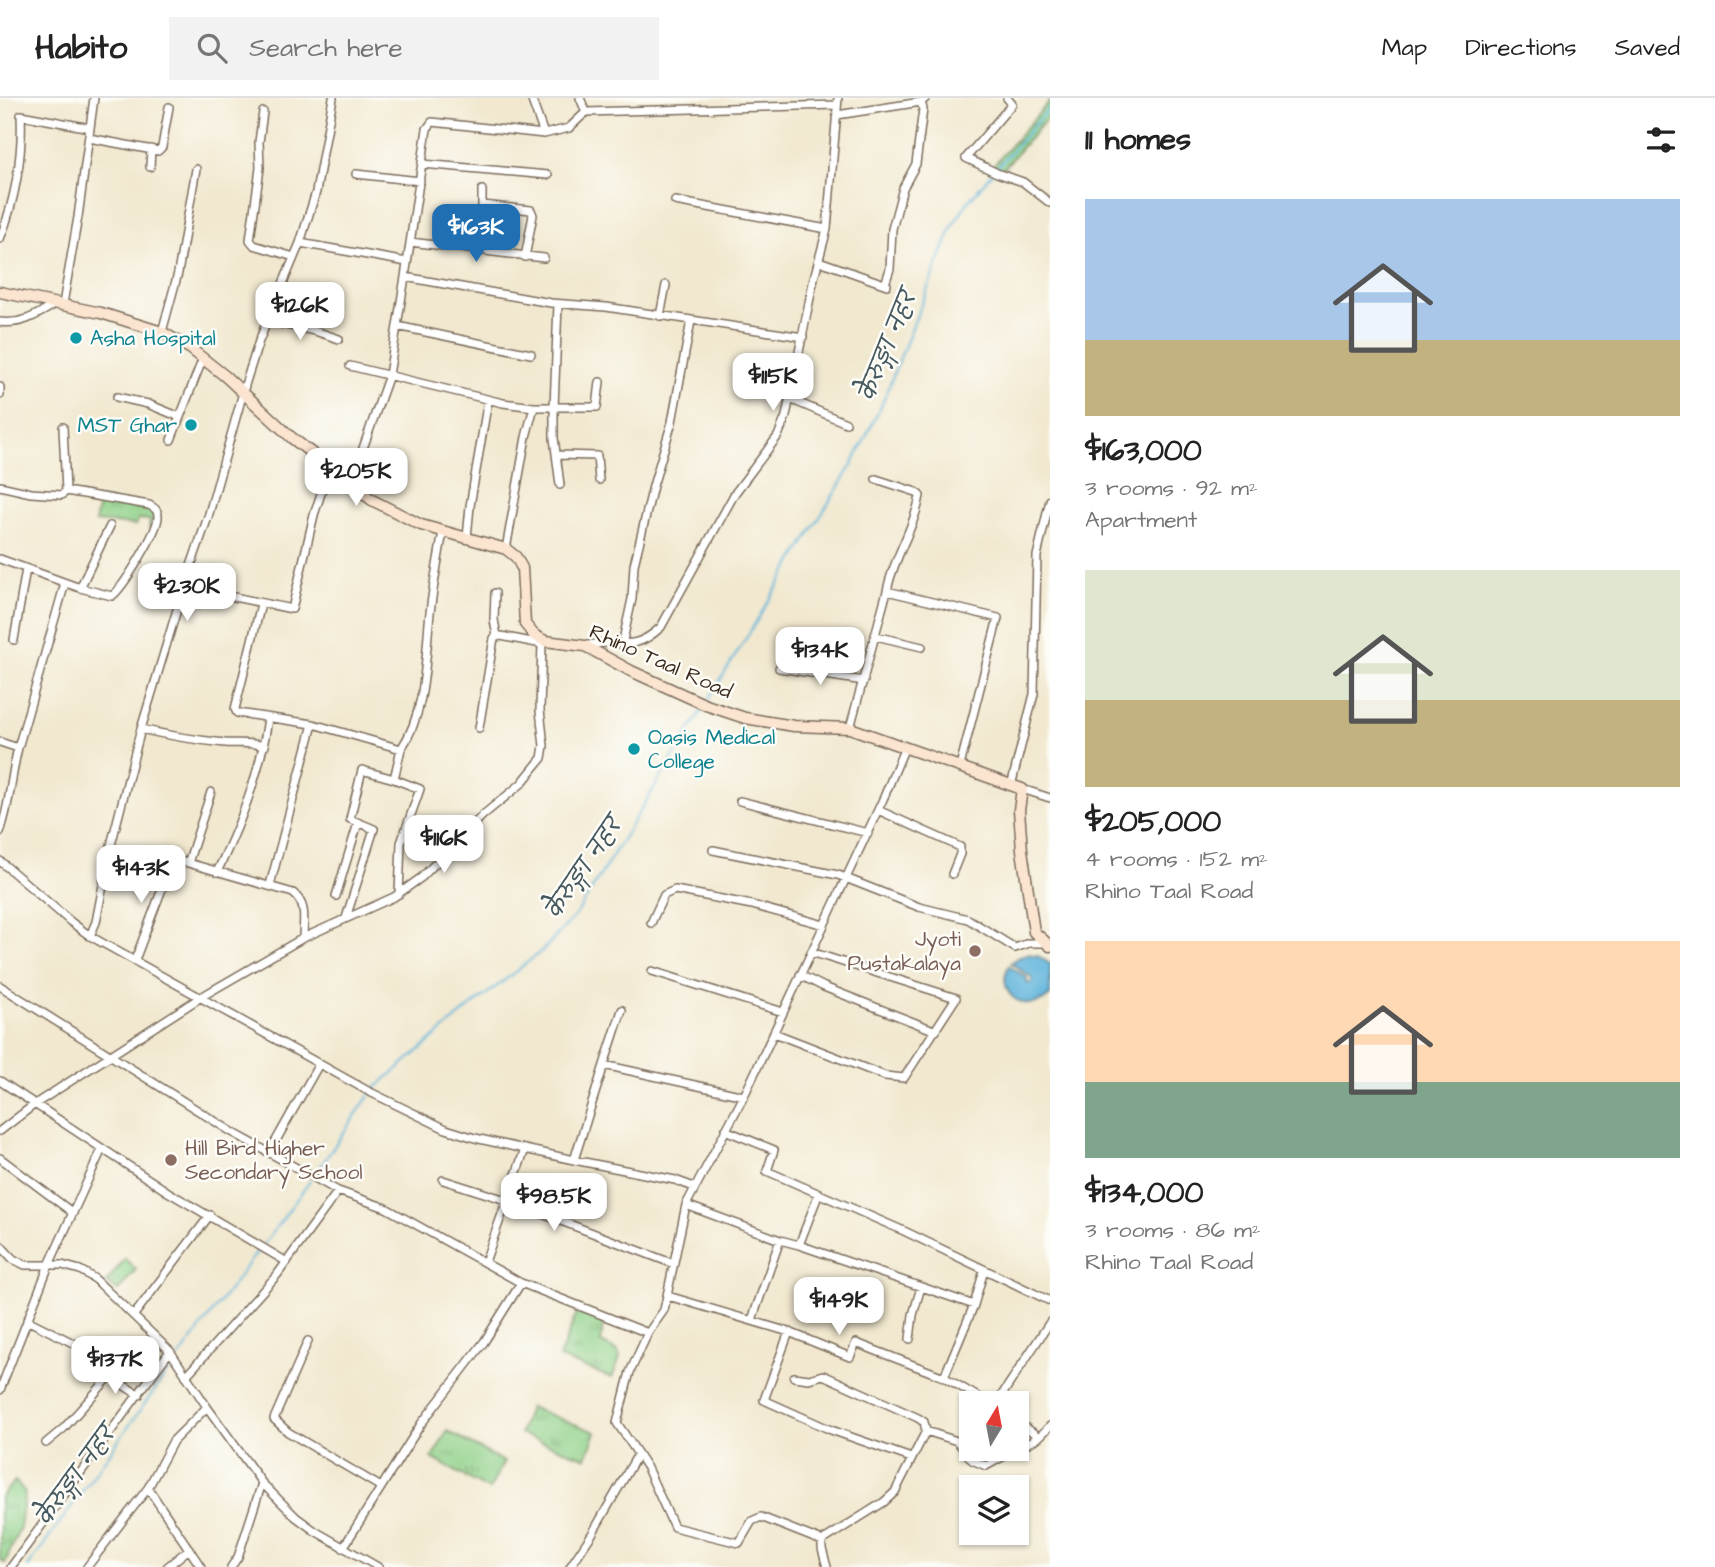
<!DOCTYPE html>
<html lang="en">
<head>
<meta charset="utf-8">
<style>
	body { margin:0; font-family:"Architects Daughter","Playpen Sans Deva",sans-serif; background:#f2f2f2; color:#222; height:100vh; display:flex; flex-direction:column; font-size:26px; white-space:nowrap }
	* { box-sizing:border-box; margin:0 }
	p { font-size:23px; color:#767676 }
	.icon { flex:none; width:38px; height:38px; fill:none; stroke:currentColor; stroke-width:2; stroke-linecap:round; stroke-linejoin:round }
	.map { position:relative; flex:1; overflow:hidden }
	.sheet { display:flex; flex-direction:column; background:#fff; width:665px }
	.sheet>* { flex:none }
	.needle { width:46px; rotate:10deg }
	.tools { position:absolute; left:959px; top:1293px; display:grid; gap:14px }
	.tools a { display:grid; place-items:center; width:70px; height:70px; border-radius:0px; background:#fff; box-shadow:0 2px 5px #0004; font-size:35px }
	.price { position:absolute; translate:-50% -60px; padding:0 16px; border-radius:14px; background:#fff; color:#222; font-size:23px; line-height:46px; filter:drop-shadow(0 2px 4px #0008) }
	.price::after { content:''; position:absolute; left:50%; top:42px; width:21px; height:16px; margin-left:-10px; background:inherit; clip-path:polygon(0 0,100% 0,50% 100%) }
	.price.selected { background:#1f6fb2; color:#fff }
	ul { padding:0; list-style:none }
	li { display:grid; align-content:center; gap:14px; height:371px; padding:0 35px }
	li span { display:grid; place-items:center; height:217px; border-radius:0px; color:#555 }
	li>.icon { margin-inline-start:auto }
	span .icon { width:126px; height:126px; fill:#fffc; stroke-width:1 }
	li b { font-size:30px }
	h2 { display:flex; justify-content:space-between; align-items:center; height:84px; padding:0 35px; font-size:30px }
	header { display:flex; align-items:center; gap:42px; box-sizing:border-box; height:98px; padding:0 35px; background:#fff; border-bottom:2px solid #e0e0e0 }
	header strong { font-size:33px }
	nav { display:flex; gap:38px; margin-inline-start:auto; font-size:24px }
	.search { width:490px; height:63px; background:#f2f2f2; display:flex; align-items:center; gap:18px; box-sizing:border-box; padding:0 24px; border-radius:0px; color:#767676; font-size:26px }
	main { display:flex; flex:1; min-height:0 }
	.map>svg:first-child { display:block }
	.grass { fill:url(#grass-tufts); stroke:#657d53; stroke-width:2 }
	.water { fill:#5eb4db; stroke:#4c6f7c; stroke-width:2 }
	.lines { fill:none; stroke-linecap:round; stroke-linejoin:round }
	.stream { stroke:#5eb4db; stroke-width:2 }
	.street-casing { stroke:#7b6c5c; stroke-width:10 }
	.secondary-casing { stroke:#7b6c5c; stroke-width:13 }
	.street { stroke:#fff; stroke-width:7 }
	.secondary { stroke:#fce5d0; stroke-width:10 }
	.culture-dot { fill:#0f9aa8; stroke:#fdfcf7; stroke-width:2.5 }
	.education-dot { fill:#8d6e63; stroke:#fdfcf7; stroke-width:2.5 }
	.labels { text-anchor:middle; stroke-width:5; stroke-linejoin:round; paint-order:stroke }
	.culture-label { font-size:21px; fill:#0d838f; stroke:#fdfcf7; text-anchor:start }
	.street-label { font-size:21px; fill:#3b2a1e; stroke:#fdfcf7 }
	.education-label { font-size:21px; fill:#785e54; stroke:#fdfcf7; text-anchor:end }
	.water-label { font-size:23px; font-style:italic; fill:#475a60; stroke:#fdfcf7 }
</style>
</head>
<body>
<header>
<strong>Habito</strong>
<div class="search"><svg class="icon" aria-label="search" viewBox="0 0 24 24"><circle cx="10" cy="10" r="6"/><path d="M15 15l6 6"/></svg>Search here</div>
<nav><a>Map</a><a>Directions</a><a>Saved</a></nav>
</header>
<main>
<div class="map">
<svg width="1050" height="1469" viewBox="0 0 1050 1469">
	<defs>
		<pattern id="grass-tufts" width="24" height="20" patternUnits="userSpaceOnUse" patternTransform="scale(1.75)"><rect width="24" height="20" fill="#8fd088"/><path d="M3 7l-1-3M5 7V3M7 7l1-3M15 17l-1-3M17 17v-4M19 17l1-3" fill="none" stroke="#76a96f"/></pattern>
	</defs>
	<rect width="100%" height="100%" fill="#fdfcf7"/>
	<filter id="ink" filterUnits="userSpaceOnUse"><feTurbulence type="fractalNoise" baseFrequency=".0143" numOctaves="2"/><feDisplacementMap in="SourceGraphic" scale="14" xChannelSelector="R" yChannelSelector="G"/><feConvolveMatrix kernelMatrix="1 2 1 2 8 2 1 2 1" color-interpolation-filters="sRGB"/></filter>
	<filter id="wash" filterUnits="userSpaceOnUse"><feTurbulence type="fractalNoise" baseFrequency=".00686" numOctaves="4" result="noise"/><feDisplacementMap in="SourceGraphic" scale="28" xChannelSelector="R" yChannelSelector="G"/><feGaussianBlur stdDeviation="1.57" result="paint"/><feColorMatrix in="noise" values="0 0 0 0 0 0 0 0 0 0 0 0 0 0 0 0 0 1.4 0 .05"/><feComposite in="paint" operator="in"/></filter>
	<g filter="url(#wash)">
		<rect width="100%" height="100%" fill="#f1e8cf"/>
		<!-- grass -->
		<path class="grass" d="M1050 3V17L1001 73 991 70Z
			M100 401 152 413 155 420 149 431 150 422 138 421 136 427 95 424Z
			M125 1161 136 1171 118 1193 106 1184Z
			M578 1212 603 1222 601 1245 618 1253 620 1260 612 1280 559 1260Z
			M529 1309 596 1334 586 1360 520 1336Z
			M447 1333 504 1364 489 1392 432 1360Z
			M15 1383 25 1394 20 1429 5 1465 0 1462V1399Z"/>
		<!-- water -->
		<path class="water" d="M1028 856 1038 858 1050 866V897C1028 919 994 896 1009 868L1027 880V885H1032V880L1011 865 1018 860Z"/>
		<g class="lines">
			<!-- stream -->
			<path class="stream" d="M996 71 1050 9
				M707 604 853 365 881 308 952 129 967 105 992 75
				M373 992 469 910 543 852 576 817 702 612
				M314 1078 370 996
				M264 1146 310 1083
				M178 1261 260 1150
				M28 1469 174 1265"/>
		</g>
	</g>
	<g filter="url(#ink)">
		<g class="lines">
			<!-- street casing -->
			<g class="street-casing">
				<path id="street" d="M531 0 544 36
					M580 0 586 14
					M1007 0 1012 6 966 60 997 75 1023 84 1050 105
					M263 14 259 44 260 70 250 142 254 147 294 159
					M837 17 921 4 926 0
					M89 40 158 53 162 49 169 9
					M422 66 548 77
					M150 69 151 51
					M356 76 420 83
					M482 92V107L531 112 533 117 525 159
					M675 103 827 131
					M0 141C15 103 23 58 21 17L90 30
					M410 144 544 160
					M300 145 407 164
					M819 163 887 187
					M405 179 427 31 432 24 544 36 569 30 586 14 837 7
					M885 186 890 171 892 131 903 90 916 66 923 11 921 4
					M63 206 78 119 94 0
					M558 206 554 310V340L560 387
					M660 218 666 187
					M268 223 315 233 339 241
					M0 224C23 227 38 216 57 205
					M397 228 531 256
					M162 234 178 175 196 71
					M350 268 503 305 534 309H597L600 284
					M0 289V297
					M117 299 148 306 180 319
					M790 301 846 325
					M63 329 66 393
					M171 342 203 260
					M558 357 597 358 599 382
					M876 381 916 394 920 398C914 432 893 460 887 493
					M350 387 389 277 405 179 551 205 606 209 803 239
					M0 388 31 395 62 397 66 393 149 407C155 410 158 412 158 419 158 433 123 490 112 498L80 490 0 461
					M467 440 470 408 488 302
					M506 451 526 339 534 309
					M185 485 224 497 292 511 314 417 329 371
					M80 490 110 428
					M495 495 494 522 497 538
					M261 506 235 611 237 615 313 626 401 651C427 613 425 559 430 515 433 488 438 461 443 434
					M876 538 922 549
					M14 542 26 471
					M622 547 632 501 634 467 653 388 672 324 691 223
					M585 548C619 538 630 558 661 529L735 395 778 338 786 318 814 180 827 131 838 0
					M779 570 864 583
					M479 630 494 540 501 538 542 546
					M850 630 887 493 998 520 960 668
					M141 631C169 638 196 642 225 645 239 646 251 644 265 648
					M0 644 18 650
					M1011 688 1034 596 1037 458 1050 402
					M1022 691 1050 700
					M740 703 868 735
					M878 712 960 749V756L952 776
					M0 734C10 707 11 678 18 650L65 485
					M110 751 141 631 185 485 208 419 246 284 259 243 300 145 316 94 333 0
					M713 752 838 777 919 809 968 821 1015 850 1029 845H1047
					M0 763 71 824 90 838 368 993 446 1031 475 1040 574 1062 675 1082 694 1089
					M188 765 211 694
					M217 774C241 725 261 674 268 620
					M270 787 313 626
					M399 796 401 745 420 691 394 681 401 651
					M336 798 358 725
					M346 820 374 731 350 721 362 672 394 681
					M651 825 664 797 675 792 752 807 824 827
					M90 838 96 824 110 751 188 765 293 795C308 807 303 823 303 840
					M135 862 173 762
					M652 873 783 914
					M800 877 824 889 936 933
					M0 888 232 1034 338 1093 386 1110 521 1185 648 1235
					M774 935 885 978 904 980 956 900 811 854
					M604 967 622 912
					M0 983 168 1094 287 1164
					M725 1032 774 1052 767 1073 904 1133 1050 1203
					M0 1033 35 1006 201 899 303 840 394 799 422 779 483 717 521 686 542 660 544 648 540 612 542 546 545 543
					M269 1055 319 966
					M0 1060 73 1115
					M574 1062 604 967 744 998
					M443 1082 506 1102 674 1166
					M686 1107 780 1142 799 1147 819 1095
					M0 1147 13 1161 25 1167H62L80 1172 95 1181 170 1253 207 1309 262 1385 296 1419 315 1433 378 1469
					M799 1147 974 1207
					M485 1164 525 1051
					M668 1198 789 1234 850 1259 856 1245 944 1279 990 1306
					M134 1217 210 1117
					M27 1222 75 1246 117 1257 113 1275 64 1330 46 1345
					M752 1222 780 1142
					M789 1234 764 1302 831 1332 911 1360
					M910 1241 913 1217 921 1189
					M308 1243 274 1321 288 1334 381 1389
					M113 1275 120 1285 139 1297
					M186 1278 277 1177 338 1093
					M794 1279 809 1281 823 1277 918 1320 924 1324 926 1333
					M944 1279 974 1207 984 1172
					M0 1292 49 1167 102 1051
					M996 1306 1050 1224
					M1017 1323 1039 1339
					M638 1356 647 1370 674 1429 739 1445 752 1423 761 1419 822 1443
					M148 1390 201 1469
					M343 1450 421 1326 484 1244 521 1185
					M11 1469 170 1253
					M87 1469 148 1390 173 1343 207 1309
					M167 1469 189 1451
					M231 1469 238 1459 262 1385
					M570 1469 592 1436 638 1356 617 1325 630 1274 648 1235 664 1212 686 1107 744 998 884 699 905 649
					M827 1469 822 1451V1443L884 1404 895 1394 926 1333 957 1343 972 1362 986 1368 1039 1339 1050 1328"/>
			</g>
			<!-- secondary casing -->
			<g class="secondary-casing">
				<path id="secondary" d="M0 194 101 215 162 234 191 251 225 278 292 340 372 402 421 427 506 451 516 459 522 470 525 526 534 537 545 543 585 548 631 573 706 607 745 620 794 628 850 630 1022 691 1019 712 1022 752 1034 834 1050 848"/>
			</g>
			<!-- street -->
			<use href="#street" class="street"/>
			<!-- secondary -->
			<use href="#secondary" class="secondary"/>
		</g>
	</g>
	<!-- markers -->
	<g class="culture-dot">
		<circle cx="76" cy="240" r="7"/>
		<circle cx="191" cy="327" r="7"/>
		<circle cx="634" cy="651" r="7"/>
	</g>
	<g class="education-dot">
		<circle cx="975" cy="853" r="7"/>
		<circle cx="171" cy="1062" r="7"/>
	</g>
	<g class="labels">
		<!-- culture labels -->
		<g class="culture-label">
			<text x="90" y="247">Asha Hospital</text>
			<text x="177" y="334" text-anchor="end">MST Ghar</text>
			<text x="648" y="646">Oasis Medical<tspan x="648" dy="24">College</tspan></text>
		</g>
		<!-- street labels -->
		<g class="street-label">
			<text transform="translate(661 563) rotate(24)" y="7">Rhino Taal Road</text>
		</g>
		<!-- education labels -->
		<g class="education-label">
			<text x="961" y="848">Jyoti<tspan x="961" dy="24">Pustakalaya</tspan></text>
			<text x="185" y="1057" text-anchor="start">Hill Bird Higher<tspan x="185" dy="24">Secondary School</tspan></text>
		</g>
		<!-- water labels -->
		<g class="water-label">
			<text transform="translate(887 248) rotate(-68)" y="8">केेरुङ्गा नहर</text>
			<text transform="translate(583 770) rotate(-56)" y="8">केेरुङ्गा नहर</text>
			<text transform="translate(75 1378) rotate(-54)" y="8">केेरुङ्गा नहर</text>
		</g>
	</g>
</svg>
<div class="tools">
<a><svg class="needle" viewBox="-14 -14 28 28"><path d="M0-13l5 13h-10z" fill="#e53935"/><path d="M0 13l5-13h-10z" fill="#767676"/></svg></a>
<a><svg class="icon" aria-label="layers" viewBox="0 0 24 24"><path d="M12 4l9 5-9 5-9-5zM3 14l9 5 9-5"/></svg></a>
</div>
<b class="price selected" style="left:476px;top:166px">$163K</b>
<b class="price" style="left:300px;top:244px">$126K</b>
<b class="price" style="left:773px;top:315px">$115K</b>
<b class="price" style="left:356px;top:410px">$205K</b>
<b class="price" style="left:187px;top:525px">$230K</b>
<b class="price" style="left:820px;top:589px">$134K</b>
<b class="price" style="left:444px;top:777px">$116K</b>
<b class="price" style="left:141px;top:807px">$143K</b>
<b class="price" style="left:554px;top:1135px">$98.5K</b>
<b class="price" style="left:839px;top:1239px">$149K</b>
<b class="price" style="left:115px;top:1298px">$137K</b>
</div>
<section class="sheet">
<h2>11 homes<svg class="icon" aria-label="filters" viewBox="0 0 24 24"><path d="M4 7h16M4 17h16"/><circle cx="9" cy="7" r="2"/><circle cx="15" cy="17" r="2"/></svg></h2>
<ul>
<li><span style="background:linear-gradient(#a9c7e8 65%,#c2b280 0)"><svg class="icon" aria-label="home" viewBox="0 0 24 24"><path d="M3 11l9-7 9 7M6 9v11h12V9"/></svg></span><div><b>$163,000</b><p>3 rooms · 92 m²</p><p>Apartment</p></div></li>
<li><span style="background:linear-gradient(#dfe7d0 60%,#c2b280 0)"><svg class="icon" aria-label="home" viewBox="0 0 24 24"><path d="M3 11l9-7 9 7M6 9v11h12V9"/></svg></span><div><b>$205,000</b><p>4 rooms · 152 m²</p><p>Rhino Taal Road</p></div></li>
<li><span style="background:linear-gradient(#ffd9b3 65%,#7fa58c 0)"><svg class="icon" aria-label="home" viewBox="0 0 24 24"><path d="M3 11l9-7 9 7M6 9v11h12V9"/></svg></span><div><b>$134,000</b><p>3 rooms · 86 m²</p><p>Rhino Taal Road</p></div></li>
</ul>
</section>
</main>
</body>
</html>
